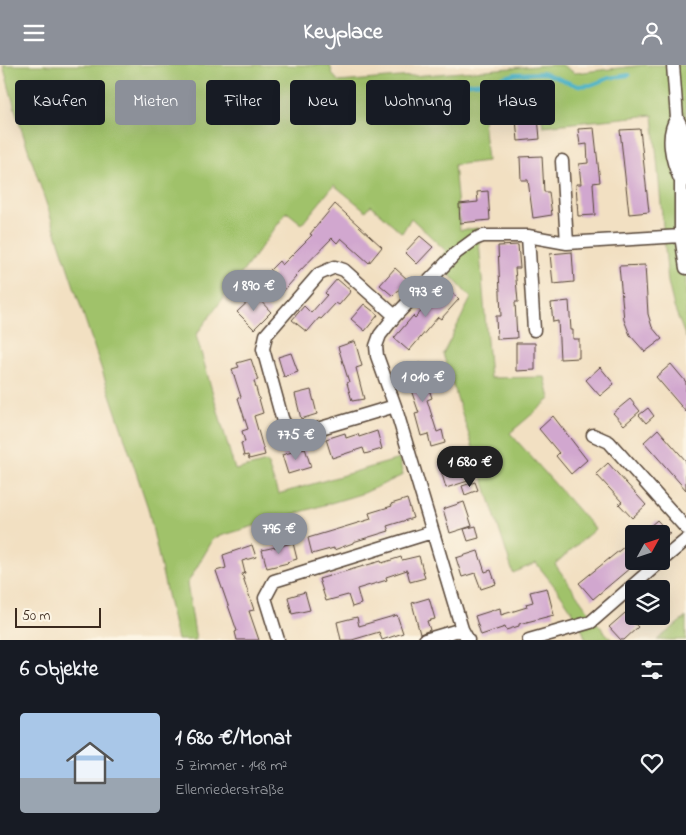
<!DOCTYPE html>
<html lang="de">
<head>
<meta charset="utf-8">
<style>
	body { margin:0; font-family:"Indie Flower",sans-serif; background:#20242c; color:#f1f3f6; height:100vh; display:flex; flex-direction:column; font-size:19px; white-space:nowrap }
	* { box-sizing:border-box; margin:0 }
	p { font-size:16px; color:#9ea1a6 }
	.icon { flex:none; width:28px; height:28px; fill:none; stroke:currentColor; stroke-width:2; stroke-linecap:round; stroke-linejoin:round }
	.map { position:relative; height:575px; overflow:hidden }
	.sheet { display:flex; flex-direction:column; background:#171b24; flex:1 }
	.sheet>* { flex:none }
	.banner { position:absolute; left:15px; top:15px; width:656px; height:45px; display:flex; gap:10px }
	.needle { width:32px; rotate:50deg }
	.fabs { position:absolute; left:625px; top:460px; display:grid; gap:10px }
	.fabs a { display:grid; place-items:center; width:45px; height:45px; border-radius:5px; background:#171b24; box-shadow:0 5px 20px #0002; font-size:25px }
	.scale { position:absolute; left:15px; bottom:12px; width:86px; box-sizing:border-box; padding-left:5px; border:2px solid #3b2a1e; border-top:0; font-size:14px; line-height:18px; white-space:nowrap; color:#3b2a1e; -webkit-text-stroke:4px #fcf5e5; paint-order:stroke }
	.price { position:absolute; translate:-50% -42px; padding:0 11px; border-radius:18px; background:#8c9099; color:#fff; font-size:16px; line-height:32px; filter:drop-shadow(0 1px 2px #0008) }
	.price::after { content:''; position:absolute; left:50%; top:30px; width:15px; height:11px; margin-left:-8px; background:inherit; clip-path:polygon(0 0,100% 0,50% 100%) }
	.price.current { background:#222; color:#fff }
	ul { padding:0; list-style:none }
	li { display:flex; align-items:center; gap:15px; height:125px; padding:0 20px }
	li span { display:grid; place-items:center; flex:none; width:140px; height:100px; border-radius:5px; color:#555 }
	li>.icon { margin-inline-start:auto }
	span .icon { width:60px; height:60px; fill:#fffc; stroke-width:1 }
	li b { font-size:21px }
	h2 { display:flex; justify-content:space-between; align-items:center; height:60px; padding:0 20px; font-size:21px }
	.chip { padding:0 18px; border-radius:5px; background:#171b24; box-shadow:0 5px 20px #0002; font-size:18px; line-height:45px }
	.chip.current { background:#8c9099; color:#fff }
	header { display:flex; justify-content:space-between; align-items:center; height:65px; padding:0 20px; background:#8c9099; color:#fff; font-size:22px; font-weight:800 }
	.map>svg:first-child { display:block }
	.green { fill:#a0c26b; stroke:#6e7644 }
	.lines { fill:none; stroke-linecap:round; stroke-linejoin:round }
	.stream { stroke:#49b2c8; stroke-width:4 }
	.building { fill:#d1a7cf }
	.street-casing { stroke:#564537; stroke-width:15 }
	.street { stroke:#fff; stroke-width:12 }
</style>
</head>
<body>
<header><svg class="icon" aria-label="menu" viewBox="0 0 24 24"><path d="M4 6h16M4 12h16M4 18h16"/></svg>Keyplace<svg class="icon" aria-label="person" viewBox="0 0 24 24"><circle cx="12" cy="8" r="4"/><path d="M4 21q1-7 8-7t8 7"/></svg></header>
<div class="map">
<svg width="686" height="575" viewBox="0 0 686 575">
	<rect width="100%" height="100%" fill="#fcf5e5"/>
	<filter id="ink" filterUnits="userSpaceOnUse"><feTurbulence type="fractalNoise" baseFrequency=".02" numOctaves="2"/><feDisplacementMap in="SourceGraphic" scale="10" xChannelSelector="R" yChannelSelector="G"/><feConvolveMatrix kernelMatrix="1 2 1 2 8 2 1 2 1" color-interpolation-filters="sRGB"/></filter>
	<filter id="wash" filterUnits="userSpaceOnUse"><feTurbulence type="fractalNoise" baseFrequency=".0096" numOctaves="4" result="noise"/><feDisplacementMap in="SourceGraphic" scale="20" xChannelSelector="R" yChannelSelector="G"/><feGaussianBlur stdDeviation="1.12" result="paint"/><feColorMatrix in="noise" values="0 0 0 0 0 0 0 0 0 0 0 0 0 0 0 0 0 1.4 0 .05"/><feComposite in="paint" operator="in"/></filter>
	<g filter="url(#wash)">
		<rect width="100%" height="100%" fill="#f2e0c2"/>
		<!-- green -->
		<path class="green" d="M3 0H330L333 10 339 17 548 0H562L575 8 644 0H686V273L674 242 668 217 653 50 543 61 541 49 483 53 487 96 454 100 460 165 478 163 490 313 545 312 550 334 510 368 595 464 555 499 596 557 612 575H586C576 546 555 522 536 498L513 508 443 289 471 233 437 196 446 186 411 153 402 168 371 140 366 146 334 120 302 159 287 147 196 270 235 405 267 397 278 429 399 394 403 410 364 428 214 473 187 519 196 575H177L148 443 17 51Z
			M686 552V575H657Z"/>
		<g class="lines">
			<!-- stream -->
			<path class="stream" d="M461 19 487 17 516 9 544 8 578 21 591 20 609 13 629 10"/>
		</g>
		<g id="blocks">
			<!-- building -->
			<path class="building" d="M538 52 540 74 518 76 516 54Z
				M594 63 600 117 593 118 595 150 578 151 576 119H581L579 99 588 98 587 79 580 80 578 64Z
				M640 64 649 147 629 149 620 65Z
				M542 91 544 127H549L552 150 533 153 528 115H521L520 92Z
				M488 126 490 155 460 158 459 139 478 137 477 127Z
				M335 139 382 182 369 198 341 173 337 178 332 173 295 211 296 212 280 230 267 219 275 210 270 205 279 196 282 200 312 170 310 169Z
				M420 171 433 182 417 199 405 187Z
				M518 180 520 203H515L518 237H515L517 273 497 274 496 251H501L498 181Z
				M572 187 574 217 553 219 550 189Z
				M645 200 648 249 652 262 662 274 645 287 630 270 624 255 619 201Z
				M395 203 408 215 393 231 380 220Z
				M337 214 351 226 339 240 336 238 321 254 319 253 307 267 292 255 304 241 311 248 327 230 325 228Z
				M256 216 268 228 261 235 249 223Z
				M445 221 459 234 441 254 438 252 409 286 394 273 413 251 415 253Z
				M255 230 271 247 254 264 237 247Z
				M569 236 571 265H573V274H579V293L560 294 558 256 553 257 551 238Z
				M364 239 378 250 365 266 351 254Z
				M355 276 362 301 356 303 364 334 352 336 347 318 349 317 338 282Z
				M516 278H535V305L516 306Z
				M291 288 298 307 284 312 278 292Z
				M251 294 258 315 254 316 263 348 254 351 265 390 249 394 248 390 244 391 241 378 245 377 242 366 248 364 238 333 241 332 232 304 239 302 237 298Z
				M420 298 432 333 427 335 437 367 442 365 445 378 431 382 428 369 421 371 415 349 419 348 411 325 409 326 402 303Z
				M671 299 686 317V347L656 312Z
				M600 302 614 319 600 331 586 315Z
				M311 325 317 349 301 354 295 329Z
				M630 334 640 346 624 360 613 348Z
				M648 343 654 351 646 358 639 350Z
				M553 351 587 395 571 409 556 391 559 388 539 364Z
				M658 364 686 396V425L644 377Z
				M377 366 382 384 365 389 363 383 332 393 326 374 345 368 346 373 358 369 359 372Z
				M305 383 311 402 288 409 282 390Z
				M461 393 468 416 446 423 439 399Z
				M608 398 646 440 632 453 619 439 622 437 596 409Z
				M475 417 478 425 465 430 462 421Z
				M407 434 413 453 387 461 389 466 353 477V478L334 485V483L312 489 308 473 371 454 369 448 392 441 391 439Z
				M464 437 472 461 450 468 443 444Z
				M657 455 670 469H641Z
				M476 461 479 473 468 476 464 464Z
				M293 478 297 494 287 497 288 498 267 503 262 485Z
				M252 480 256 492 242 496 245 508 242 509 254 545 249 546 259 575H237L235 567 237 566 216 506 226 503 223 490Z
				M625 481 634 492V496L628 501 630 503 593 534 579 518Z
				M478 486 485 507 491 505 496 519 481 524 475 508 462 512 456 493Z
				M419 491 425 513 410 517 407 505 386 512 387 515 357 524 361 539 352 542 348 530 326 536 319 514 381 496 382 498 401 492 402 495Z
				M547 523 554 550 519 559V561L506 565 505 562 481 570 475 551 500 543 501 550 527 542 526 539 533 537 530 527Z
				M305 527 310 545 292 549 288 532Z
				M429 533 435 554 427 556 430 565 420 569 412 538Z
				M625 548 638 562 624 575H621L609 562Z
				M397 550 403 568 382 575 379 567 352 575H341L337 557 357 552 359 561Z"/>
		</g>
	</g>
	<g filter="url(#ink)">
		<use href="#blocks" fill-opacity="0" stroke="#564537" stroke-width="1"/>
		<g class="lines">
			<!-- street casing -->
			<g class="street-casing">
				<path id="street" d="M673 0 677 53 681 61 682 69 683 96 681 116V171L686 203
					M677 53C665 70 672 96 680 114
					M562 96 567 178
					M528 171 534 265
					M395 341 304 368C291 368 287 365 282 353L263 284 266 270 319 209 335 202 344 205 395 251
					M593 370 609 377 686 463
					M661 496 686 475
					M278 575 265 533 274 516 432 467
					M425 575 462 564
					M468 575 462 564 395 341 377 291 376 281 380 270 395 251 456 188 475 174 483 171H528L567 178 681 171
					M529 575 591 557 661 496"/>
			</g>
			<!-- street -->
			<use href="#street" class="street"/>
		</g>
	</g>
</svg>
<div class="fabs">
<a><svg class="needle" viewBox="-14 -14 28 28"><path d="M0-13l5 13h-10z" fill="#e53935"/><path d="M0 13l5-13h-10z" fill="#9ea1a6"/></svg></a>
<a><svg class="icon" aria-label="layers" viewBox="0 0 24 24"><path d="M12 4l9 5-9 5-9-5zM3 14l9 5 9-5"/></svg></a>
</div>
<div class="scale">50 m</div>
<b class="price" style="left:254px;top:247px">1 890 €</b>
<b class="price" style="left:426px;top:253px">973 €</b>
<b class="price" style="left:423px;top:338px">1 010 €</b>
<b class="price" style="left:296px;top:396px">775 €</b>
<b class="price current" style="left:470px;top:423px">1 680 €</b>
<b class="price" style="left:279px;top:490px">796 €</b>
<div class="banner">
<a class="chip">Kaufen</a>
<a class="chip current">Mieten</a>
<a class="chip">Filter</a>
<a class="chip">Neu</a>
<a class="chip">Wohnung</a>
<a class="chip">Haus</a>
</div>
</div>
<section class="sheet">
<h2>6 Objekte<svg class="icon" aria-label="filters" viewBox="0 0 24 24"><path d="M4 7h16M4 17h16"/><circle cx="9" cy="7" r="2"/><circle cx="15" cy="17" r="2"/></svg></h2>
<ul>
<li><span style="background:linear-gradient(#a9c7e8 65%,#9aa5b1 0)"><svg class="icon" aria-label="home" viewBox="0 0 24 24"><path d="M3 11l9-7 9 7M6 9v11h12V9"/></svg></span><div><b>1 680 €/Monat</b><p>5 Zimmer · 148 m²</p><p>Ellenriederstraße</p></div><svg class="icon" aria-label="heart" viewBox="0 0 24 24"><path d="M12 20l-8-8c-3-5 5-10 8-4 3-6 11-1 8 4z"/></svg></li>
</ul>
</section>
</body>
</html>
